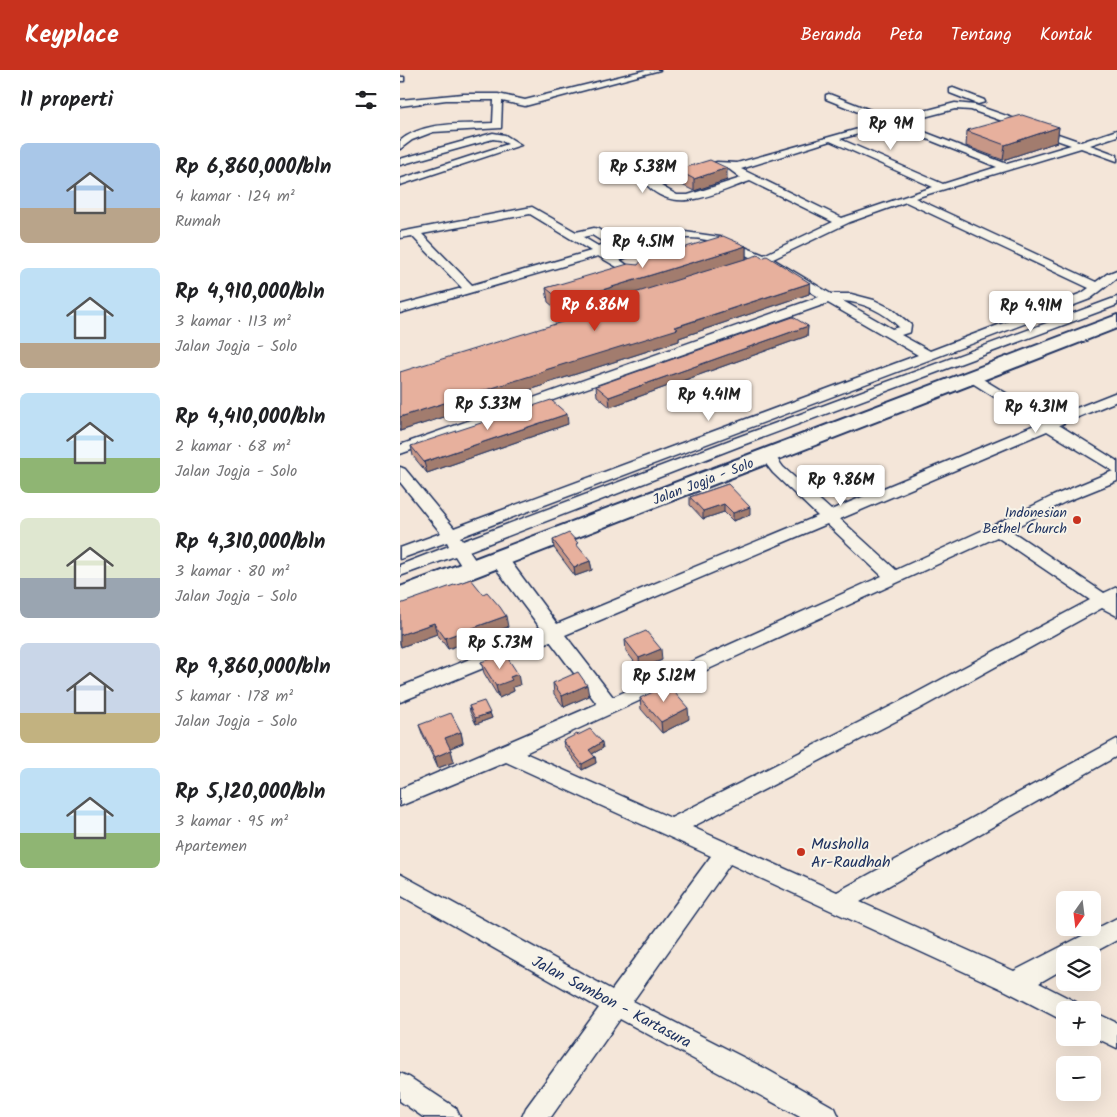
<!DOCTYPE html>
<html lang="id">
<head>
<meta charset="utf-8">
<style>
	body { margin:0; font-family:Kalam,sans-serif; background:#f6f6f6; color:#202124; height:100vh; display:flex; flex-direction:column; font-size:19px; white-space:nowrap }
	* { box-sizing:border-box; margin:0 }
	p { font-size:16px; color:#757577 }
	.icon { flex:none; width:28px; height:28px; fill:none; stroke:currentColor; stroke-width:2; stroke-linecap:round; stroke-linejoin:round }
	.map { position:relative; flex:1; overflow:hidden }
	.drawer { display:flex; flex-direction:column; background:#fff; width:400px }
	.drawer>* { flex:none }
	.needle { width:32px; rotate:194deg }
	.buttons { position:absolute; left:656px; top:821px; display:grid; gap:10px }
	.buttons a { display:grid; place-items:center; width:45px; height:45px; border-radius:8px; background:#fff; box-shadow:0 5px 20px #0002; font-size:25px }
	.price { position:absolute; translate:-50% -42px; padding:0 11px; border-radius:5px; background:#fff; color:#222; font-size:16px; line-height:32px; filter:drop-shadow(0 1px 2px #0008) }
	.price::after { content:''; position:absolute; left:50%; top:30px; width:15px; height:11px; margin-left:-8px; background:inherit; clip-path:polygon(0 0,100% 0,50% 100%) }
	.price.on { background:#c8321e; color:#fff }
	ul { padding:0; list-style:none }
	li { display:flex; align-items:center; gap:15px; height:125px; padding:0 20px }
	li span { display:grid; place-items:center; flex:none; width:140px; height:100px; border-radius:8px; color:#555 }
	li>.icon { margin-inline-start:auto }
	span .icon { width:60px; height:60px; fill:#fffc; stroke-width:1 }
	li b { font-size:21px }
	h2 { display:flex; justify-content:space-between; align-items:center; height:60px; padding:0 20px; font-size:21px }
	header { display:flex; align-items:center; gap:30px; box-sizing:border-box; height:70px; padding:0 25px; background:#c8321e; color:#fff }
	header strong { font-size:24px }
	nav { display:flex; gap:28px; margin-inline-start:auto; font-size:18px }
	main { display:flex; flex:1; min-height:0 }
	.map>svg:first-child { display:block }
	.lines { fill:none; stroke-linecap:round; stroke-linejoin:round }
	.minor-casing { stroke:#1b2f5e; stroke-width:3 }
	.highway-casing { stroke:#1b2f5e; stroke-width:4 }
	.minor { fill:#f7f3e8; fill-rule:evenodd }
	.highway { fill:#f7f3e8; fill-rule:evenodd }
	.wall { fill:#c79787; stroke:#1b2f5e }
	.shaded-wall { fill:#a27b6e; stroke:#1b2f5e }
	.building { fill:#e7b09d; stroke:#1b2f5e }
	.poi-dot { fill:#c8321e; stroke:#f7f3e8; stroke-width:2 }
	.labels { text-anchor:middle; stroke-width:4; stroke-linejoin:round; paint-order:stroke }
	.street-label { font-size:14px; fill:#1b2f5e; stroke:#f7f3e8 }
	.poi-label { font-size:14px; fill:#1b2f5e; stroke:#f7f3e8; text-anchor:end }
	.near-poi-label { font-size:16px; fill:#1b2f5e; stroke:#f7f3e8; text-anchor:start }
	.near-street-label { font-size:16px; fill:#1b2f5e; stroke:#f7f3e8 }
</style>
</head>
<body>
<header>
<strong>Keyplace</strong>
<nav><a>Beranda</a><a>Peta</a><a>Tentang</a><a>Kontak</a></nav>
</header>
<main>
<section class="drawer">
<h2>11 properti<svg class="icon" aria-label="filters" viewBox="0 0 24 24"><path d="M4 7h16M4 17h16"/><circle cx="9" cy="7" r="2"/><circle cx="15" cy="17" r="2"/></svg></h2>
<ul>
<li><span style="background:linear-gradient(#a9c7e8 65%,#b9a48a 0)"><svg class="icon" aria-label="home" viewBox="0 0 24 24"><path d="M3 11l9-7 9 7M6 9v11h12V9"/></svg></span><div><b>Rp 6,860,000/bln</b><p>4 kamar · 124 m²</p><p>Rumah</p></div></li>
<li><span style="background:linear-gradient(#bfe0f5 75%,#b9a48a 0)"><svg class="icon" aria-label="home" viewBox="0 0 24 24"><path d="M3 11l9-7 9 7M6 9v11h12V9"/></svg></span><div><b>Rp 4,910,000/bln</b><p>3 kamar · 113 m²</p><p>Jalan Jogja - Solo</p></div></li>
<li><span style="background:linear-gradient(#bfe0f5 65%,#8fb573 0)"><svg class="icon" aria-label="home" viewBox="0 0 24 24"><path d="M3 11l9-7 9 7M6 9v11h12V9"/></svg></span><div><b>Rp 4,410,000/bln</b><p>2 kamar · 68 m²</p><p>Jalan Jogja - Solo</p></div></li>
<li><span style="background:linear-gradient(#dfe7d0 60%,#9aa5b1 0)"><svg class="icon" aria-label="home" viewBox="0 0 24 24"><path d="M3 11l9-7 9 7M6 9v11h12V9"/></svg></span><div><b>Rp 4,310,000/bln</b><p>3 kamar · 80 m²</p><p>Jalan Jogja - Solo</p></div></li>
<li><span style="background:linear-gradient(#c9d6e8 70%,#c2b280 0)"><svg class="icon" aria-label="home" viewBox="0 0 24 24"><path d="M3 11l9-7 9 7M6 9v11h12V9"/></svg></span><div><b>Rp 9,860,000/bln</b><p>5 kamar · 178 m²</p><p>Jalan Jogja - Solo</p></div></li>
<li><span style="background:linear-gradient(#bfe0f5 65%,#8fb573 0)"><svg class="icon" aria-label="home" viewBox="0 0 24 24"><path d="M3 11l9-7 9 7M6 9v11h12V9"/></svg></span><div><b>Rp 5,120,000/bln</b><p>3 kamar · 95 m²</p><p>Apartemen</p></div></li>
</ul>
</section>
<div class="map">
<svg width="717" height="1047" viewBox="0 0 717 1047">
	<rect width="100%" height="100%" fill="#f4e6d9"/>
	<filter id="ink" filterUnits="userSpaceOnUse"><feTurbulence type="fractalNoise" baseFrequency=".02" numOctaves="2"/><feDisplacementMap in="SourceGraphic" scale="10" xChannelSelector="R" yChannelSelector="G"/><feConvolveMatrix kernelMatrix="1 2 1 2 8 2 1 2 1" color-interpolation-filters="sRGB"/></filter>
	<g filter="url(#ink)">
		<g class="lines">
			<!-- minor casing -->
			<g class="minor-casing">
				<path id="minor" d="M246 0H260L125 36 102 31 101 58 33 62 12 70 0 79V71C25 50 63 55 93 53L94 30H46L0 36V30L63 24H98L125 30Z
					M0 7H4V11H0Z
					M553 18 584 30 585 32 578 34 550 23V19Z
					M429 24 493 49 555 33 575 35 681 72 717 60V66L690 75 717 85V91L681 78 515 128 696 212 707 204 717 200V208L690 229 60 467 63 471 330 370 717 227V235L340 376 69 481 81 499 78 503 72 504 66 503 55 486 0 506V495L49 476 47 472 0 489V478L41 463 0 412V397L5 399 54 458 518 285 428 233 0 384V375L419 227 363 193 354 196 350 195 348 193 354 189C334 180 311 167 287 168 271 170 237 184 220 190L227 195 225 197H217L198 186 0 243V235L62 218 12 166 0 168V162L132 137 176 162 194 158 198 159 219 173 205 180 212 185 285 162 320 167 364 185 433 152 350 111C317 122 276 146 247 115L248 113 317 92 337 93 483 52 426 29V25ZM555 39 571 40 671 75 607 94 501 53ZM492 55 597 97 543 114 440 69ZM430 71 533 117 442 148 341 99ZM318 98 329 99 341 108 288 125H277L261 116ZM506 132 689 218 682 223 530 281 501 265 510 262 511 255 492 239 474 230 451 224H431L373 189 450 152ZM130 144 191 181 72 215 22 164ZM192 165 205 173 198 176 183 167ZM443 231C463 232 484 242 499 257L492 259Z
					M93 63 105 65 121 75 0 115V109L108 74 100 70 93 69 0 95V89Z
					M571 302 649 349 717 322V331L659 355 717 391V411L665 432 610 460 704 523 717 517V546L702 538 517 640 292 757 437 822 717 669V686L460 832 614 901 717 848V870L689 885H665V898L639 913 676 932 679 940H665V951L658 948 606 921 330 794 233 931 366 999 435 1038 439 1047H400L220 949 151 1047H122L126 1038 199 938 0 825V804L212 920 311 786 106 692 0 736V719L197 634 150 571 0 632V617L142 560 95 497 91 488 93 484 99 483 105 484 157 554 418 446 373 403 360 386 363 383H373L383 397 431 440 637 354 566 309 564 306ZM647 361 713 401 653 426 592 456 496 500 440 449ZM427 454 482 506 213 627 165 565ZM597 467 690 530 503 630 271 748 125 683Z
					M692 941 717 953V978L692 966Z
					M0 1003 9 1007 56 1038 60 1047H23L0 1031Z"/>
			</g>
			<!-- highway casing -->
			<g class="highway-casing">
				<path id="highway" d="M717 245V258L0 536V517Z"/>
			</g>
			<!-- minor -->
			<use href="#minor" class="minor"/>
			<!-- highway -->
			<use href="#highway" class="highway"/>
		</g>
		<!-- wall -->
		<path class="wall" d="M659 57 657 72 603 90 566 76 567 61 568 60Z
			M277 100 327 110 294 121 278 113Z
			M346 176V189L410 213 409 224 279 268V271L145 314V315L0 361 174 248 173 244 165 246 148 232 146 218 238 195Z
			M408 256 407 266 210 337 197 326 196 316Z
			M168 354 27 403 13 386 11 376Z
			M328 414 350 445 333 451 324 442 303 449 290 435V427Z
			M153 470 190 491 192 500 175 506 154 478Z
			M0 534 108 557 48 579 37 564 1 577 0 574Z
			M225 570 262 590 240 599 226 581Z
			M99 591 120 615 113 617 114 621 99 628 84 603 81 592Z
			M153 613 189 626 164 637 154 624Z
			M240 628 289 649 262 663 241 639Z
			M69 636 90 643 92 648 76 654 70 642Z
			M19 655 61 662 63 673 50 678 54 692 38 698 23 666Z
			M178 665 203 678 192 684 195 687 196 693 182 700 164 676 163 671Z"/>
		<!-- shaded-wall -->
		<path class="shaded-wall" d="M659 57 657 72 603 90 605 75Z
			M327 98V110L294 121V109Z
			M346 176V189L165 246 163 232Z
			M410 213 409 224 279 268V271L145 314V315L0 361V347L142 301Z
			M408 256 407 266 210 337 209 327Z
			M167 344 168 354 27 403 24 392Z
			M324 434V442L303 449V441Z
			M350 437V445L333 451V443Z
			M190 491 192 500 175 506 174 497Z
			M106 546 108 557 48 579 45 568Z
			M34 553 37 564 1 577 0 572V565Z
			M261 579 262 590 240 599 239 588Z
			M118 604 120 615 113 617 114 621 99 628 96 616 110 607Z
			M187 615 189 626 164 637 162 626Z
			M288 638 289 649 262 663 261 652Z
			M90 643 92 648 76 654 75 648Z
			M61 662 63 673 48 679 45 668Z
			M202 672 203 678 190 685 189 680Z
			M51 680 54 692 38 698 35 687Z
			M195 687 196 693 182 700V694Z"/>
		<!-- building -->
		<path class="building" d="M622 45 659 57 605 75 567 61 570 60H568Z
			M310 90 327 98 294 109 277 100Z
			M323 166 346 176 163 232 146 218 228 194 238 195 242 190Z
			M358 185 362 188 367 186 410 213 275 257 278 259 142 301 143 302 0 347V302L178 247 173 242Z
			M393 247 408 256 209 327 196 316Z
			M151 330 167 344 24 392 11 376Z
			M328 414 350 437 333 443 324 434 303 441 290 427Z
			M169 463 178 473 176 474 190 491 174 497 153 470Z
			M71 509 83 524 87 522 100 537 106 546 45 568 34 553 0 565V534Z
			M246 561 261 579 239 588 225 570Z
			M96 587 99 591 107 587 118 604 110 607 112 610 96 616 81 592Z
			M178 602 187 615 162 626 153 613Z
			M268 615 288 638 261 652 240 628Z
			M84 631 90 643 75 648 69 636Z
			M51 643 61 662 45 668 51 680 35 687 19 655Z
			M190 659 202 672 189 680 195 687 182 694 163 671 177 664 178 665Z"/>
	</g>
	<!-- markers -->
	<g class="poi-dot">
		<circle cx="677" cy="450" r="5"/>
		<circle cx="401" cy="782" r="5"/>
	</g>
	<g class="labels">
		<!-- street labels -->
		<g class="street-label">
			<text transform="translate(303 411) rotate(-21)" y="5">Jalan Jogja - Solo</text>
		</g>
		<!-- poi labels -->
		<g class="poi-label">
			<text x="667" y="447">Indonesian<tspan x="667" dy="16">Bethel Church</tspan></text>
		</g>
		<!-- near-poi labels -->
		<g class="near-poi-label">
			<text x="411" y="779">Musholla<tspan x="411" dy="18">Ar-Raudhah</tspan></text>
		</g>
		<!-- near-street labels -->
		<g class="near-street-label">
			<text transform="translate(212 931) rotate(28)" y="6">Jalan Sambon - Kartasura</text>
		</g>
	</g>
</svg>
<div class="buttons">
<a><svg class="needle" viewBox="-14 -14 28 28"><path d="M0-13l5 13h-10z" fill="#e53935"/><path d="M0 13l5-13h-10z" fill="#757577"/></svg></a>
<a><svg class="icon" aria-label="layers" viewBox="0 0 24 24"><path d="M12 4l9 5-9 5-9-5zM3 14l9 5 9-5"/></svg></a>
<a>+</a>
<a>−</a>
</div>
<b class="price" style="left:491px;top:81px">Rp 9M</b>
<b class="price" style="left:243px;top:124px">Rp 5.38M</b>
<b class="price" style="left:243px;top:199px">Rp 4.51M</b>
<b class="price on" style="left:195px;top:262px">Rp 6.86M</b>
<b class="price" style="left:631px;top:263px">Rp 4.91M</b>
<b class="price" style="left:309px;top:352px">Rp 4.41M</b>
<b class="price" style="left:88px;top:361px">Rp 5.33M</b>
<b class="price" style="left:636px;top:364px">Rp 4.31M</b>
<b class="price" style="left:441px;top:437px">Rp 9.86M</b>
<b class="price" style="left:100px;top:600px">Rp 5.73M</b>
<b class="price" style="left:264px;top:633px">Rp 5.12M</b>
</div>
</main>
</body>
</html>
